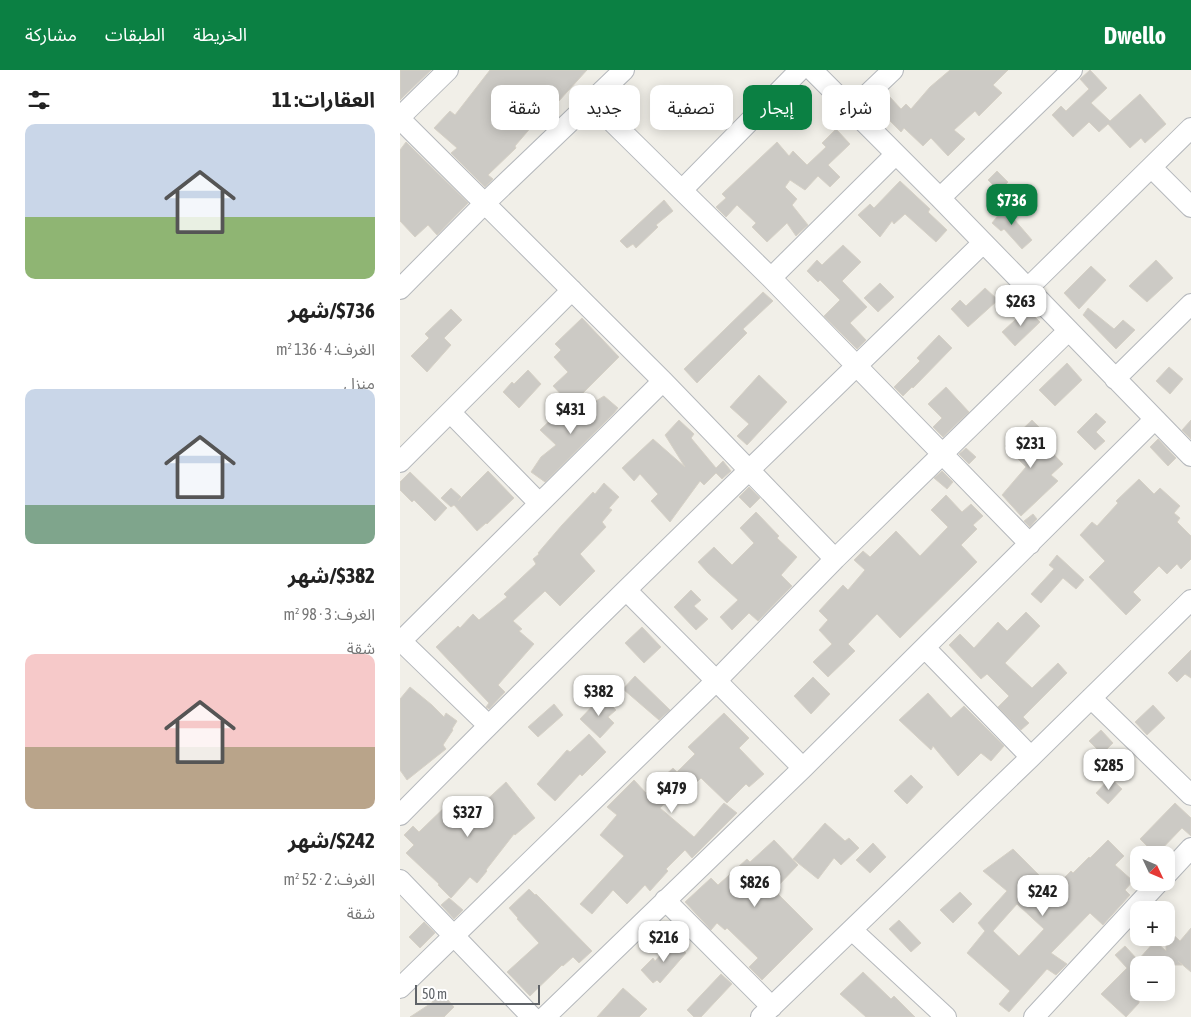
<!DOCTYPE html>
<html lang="ar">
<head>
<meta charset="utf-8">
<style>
	body { margin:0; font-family:"Asap Condensed","Noto Sans Arabic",sans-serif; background:#f2f2f2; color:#222; direction:rtl; height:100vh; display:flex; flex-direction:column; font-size:19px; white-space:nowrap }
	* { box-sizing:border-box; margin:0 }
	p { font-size:16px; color:#767676 }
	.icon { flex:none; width:28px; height:28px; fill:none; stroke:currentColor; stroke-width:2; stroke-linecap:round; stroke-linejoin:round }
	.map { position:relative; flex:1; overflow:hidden; direction:ltr }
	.sheet { display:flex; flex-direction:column; background:#fff; width:400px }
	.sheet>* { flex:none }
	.top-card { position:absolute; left:15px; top:15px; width:475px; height:45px; direction:rtl; display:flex; gap:10px }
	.needle { width:32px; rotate:134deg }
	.controls { position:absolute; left:730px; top:776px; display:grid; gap:10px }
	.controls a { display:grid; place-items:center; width:45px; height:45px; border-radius:10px; background:#fff; box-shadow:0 2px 12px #0003; font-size:25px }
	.scale { position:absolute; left:15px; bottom:12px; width:125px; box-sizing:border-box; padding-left:5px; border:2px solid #5f6368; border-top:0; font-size:14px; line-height:18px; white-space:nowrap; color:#5f6368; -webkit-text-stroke:4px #fff; paint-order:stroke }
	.price { position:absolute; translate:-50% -42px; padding:0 11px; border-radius:10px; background:#fff; color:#222; font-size:16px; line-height:32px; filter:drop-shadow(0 1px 2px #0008) }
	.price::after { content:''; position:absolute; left:50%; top:30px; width:15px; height:11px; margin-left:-8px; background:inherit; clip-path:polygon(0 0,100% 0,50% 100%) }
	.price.active { background:#0b8043; color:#fff }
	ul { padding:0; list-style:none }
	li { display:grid; align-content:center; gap:10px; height:265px; padding:0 25px }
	li span { display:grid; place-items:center; height:155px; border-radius:10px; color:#555 }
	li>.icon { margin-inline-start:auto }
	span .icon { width:90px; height:90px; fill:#fffc; stroke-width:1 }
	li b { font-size:21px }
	h2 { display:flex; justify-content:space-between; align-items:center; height:60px; padding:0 25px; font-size:21px }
	.pill { padding:0 18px; border-radius:10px; background:#fff; box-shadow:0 2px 12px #0003; font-size:18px; line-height:45px }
	.pill.active { background:#0b8043; color:#fff }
	header { display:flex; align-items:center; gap:30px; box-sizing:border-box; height:70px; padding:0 25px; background:#0b8043; color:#fff }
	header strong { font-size:24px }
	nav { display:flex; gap:28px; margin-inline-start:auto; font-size:18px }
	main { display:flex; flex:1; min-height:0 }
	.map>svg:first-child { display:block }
	.building { fill:#cccac5; stroke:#d6d1c6; fill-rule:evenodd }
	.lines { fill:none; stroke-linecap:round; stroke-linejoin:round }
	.minor-casing { stroke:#b5b8bc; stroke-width:22 }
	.minor { stroke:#fff; stroke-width:20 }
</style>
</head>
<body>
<header>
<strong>Dwello</strong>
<nav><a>الخريطة</a><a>الطبقات</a><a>مشاركة</a></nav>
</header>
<main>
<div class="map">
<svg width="791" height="947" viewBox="0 0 791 947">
	<rect width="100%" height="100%" fill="#f1efe8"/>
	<!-- building -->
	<path class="building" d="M0 0H31L0 30Z
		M90 0H187L158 32 154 28 136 46 139 48 115 76 116 78 88 105 93 109 85 117 51 83 57 78 34 58 50 41 55 45Z
		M550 0H608L593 15 602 23 579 46 575 41 554 60 565 69 548 86 531 68 523 76 504 58 501 62 476 37 489 26 501 39 506 34 511 39 530 17Z
		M690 0 707 18 691 33 710 51 740 24 766 54 745 73 741 68 730 78 708 54 699 62 689 52 673 67 652 45 661 36 666 41 689 19 680 9Z
		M436 59 450 74 428 95 440 107 430 117 418 106 405 120 390 110 385 117 397 129 392 135 408 155 396 166 387 153 367 172 352 157 356 153 337 135 326 147 316 137 326 128 322 124 377 72 389 86 393 81 407 95 426 77 422 73Z
		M6 72 68 133 37 165 28 155 15 167 0 151V80Z
		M597 101 608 112 599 121 588 110Z
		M500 111 530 139 528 142 547 160 536 172 505 144 494 154 492 151 480 167 458 145 470 134 474 138Z
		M264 130 273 141 256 155 258 157 236 178 233 174 227 178 220 171Z
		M608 133 618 142 613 148 632 170 622 179 604 159 601 161 592 153Z
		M443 175 461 192 442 211 467 237 450 253 466 270 457 279 424 246 440 230 420 210 418 212 407 201 417 190 422 195Z
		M756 190 773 208 747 232 729 216Z
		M691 196 706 210 679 239 664 223Z
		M480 213 494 227 478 242 464 228Z
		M585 218 598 230 568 257 551 239 560 230 566 236Z
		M363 222 373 231 343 259 347 263 297 313 284 299Z
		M688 238 714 259 723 250 735 260 716 279 683 245Z
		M51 239 62 250 44 268 51 275 27 302 11 286 29 268 25 264Z
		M627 239 640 252 615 276 602 262Z
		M182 248 219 287 171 335 153 316 168 302 154 287 161 280 155 274Z
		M539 265 552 278 513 318 512 317 503 326 494 317 520 291 517 288Z
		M667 293 682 310 655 336 639 320Z
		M769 297 783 309 770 324 756 311Z
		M128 300 141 314 119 338 103 322 112 312 114 314Z
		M359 305 387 332 347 375 337 366 349 354 330 337Z
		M546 317 569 342 543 367 533 357 542 348 528 334Z
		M204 326 218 338 214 343 145 412 131 402 141 387 156 375 140 360 158 343 164 351Z
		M696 343 706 352 696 362 705 371 695 380 677 362Z
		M279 350 294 364 291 368 316 398 323 391 331 401 322 409 316 403 304 415 300 411 270 452 251 431 258 424 240 404 234 411 222 398 253 369 285 397 265 365Z
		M632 350 646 364 640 370 663 394 651 405 658 411 621 446 602 425 626 397 605 376Z
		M791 350V369L782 360Z
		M758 369 776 388 768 396 750 377Z
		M566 378 576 387 569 394 559 384Z
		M88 401 114 428 87 454 86 453 77 461 54 435 51 437 41 428 51 418 61 427 58 431Z
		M542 401 553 412 547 419 534 408Z
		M10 402 47 438 35 451 14 430 12 432 0 420V412Z
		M739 409 754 424 760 418 780 436 774 443 780 448 777 452 791 466V489L781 499 777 494 767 504 759 496 733 522 741 530 726 545 689 507 705 491 680 465 692 452 697 456 718 433 716 431Z
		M204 413 219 427 209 438 212 440 202 452 206 457 180 484 195 501 160 536 145 521 113 551 122 559 119 561 134 574 98 615 105 622 89 639 86 637 89 633 36 577 58 556 60 558 73 544 79 550 107 527 104 524 136 494 133 489 139 484 138 483 162 455 193 422 195 424Z
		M349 417 360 428 350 438 339 427Z
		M546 425 562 442 571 434 583 446 573 455 577 459 561 475 577 492 500 568 477 544 448 574 455 581 428 607 413 592 432 574 419 560 428 550 419 541 443 515 448 520 465 500 454 490 463 481 470 487 496 461 520 486 548 457 531 440Z
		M356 442 379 466 377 468 397 487 381 505 392 516 358 551 349 543 332 560 320 547 338 530 308 503 298 492 314 477 332 495 354 473 340 458Z
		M633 444 637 449 630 457 624 451Z
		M657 485 684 510 676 519 663 508 641 533 631 524 654 499 649 495Z
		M291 520 301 530 294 536 308 549 296 560 274 537Z
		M626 542 640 556 605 593 632 618 658 593 667 603 623 647 629 653 621 660 598 637 609 626 587 604 581 609 549 575 560 564 574 578 598 552 607 561Z
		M242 557 261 577 244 593 225 573Z
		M791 580V608L785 604 777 612 768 603Z
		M235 606 270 640 259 650 223 619Z
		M413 607 430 624 411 644 394 626Z
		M10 617 32 635 44 647 46 643 57 651 52 659 53 660 43 675 46 679 7 710 0 700V629Z
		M528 623 551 648 564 636 604 676 591 691 581 683 558 706 533 676 531 680 499 650Z
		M202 626 216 640 208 647 214 653 200 668 180 649Z
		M154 634 163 645 138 667 128 657Z
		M753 635 765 648 747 665 735 652Z
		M324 643 349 668 339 678 364 704 349 717 346 714 327 733 301 708 293 716 288 711 260 738 294 767 324 733 337 743 292 788 285 780 266 799 268 801 250 821 245 815 227 834 213 820 192 844 180 834 224 786 200 765 217 745 207 737 234 710 246 723 273 698 277 702 295 684 288 677Z
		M701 660 713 673 702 684 689 671Z
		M189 664 206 682 182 706 180 704 155 731 137 714 167 680 170 682Z
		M511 705 523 717 507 734 494 721Z
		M710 708 722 719 708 734 696 723Z
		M106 712 135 748 115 765 114 764 86 800 87 801 77 813 70 807 51 828 38 815 39 814 6 783 14 775 4 765 13 756 19 762 49 733 55 739 68 726 79 737Z
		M775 733 791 748V766L782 758 756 785 740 769Z
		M425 753 445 771 449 768 459 778 441 795 434 788 418 809 393 789Z
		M374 770 398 795 374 820 413 859 362 910 349 897 358 888 327 858 325 860 317 853 311 860 285 832 311 808 318 815 347 789 350 792Z
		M708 770 724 786 715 795 733 811 725 820 730 825 703 855 690 843 651 883 667 894 656 905 647 899 609 942 599 934 610 921 567 883 585 861 578 853 607 821 583 801 613 779 653 819 671 801 673 803 689 787 690 788ZM617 834 644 859 619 886 593 861Z
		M473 773 486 787 470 803 456 790Z
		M129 819 135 825 136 824 192 881 179 893 173 887 163 896 162 895 130 926 107 902 139 873 117 849 118 848 109 838Z
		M560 822 572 834 553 853 540 840Z
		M49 828 63 840 54 849 41 835Z
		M499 850 521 873 511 882 489 859Z
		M24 852 35 863 20 878 9 867Z
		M766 858 780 871 791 858V902L778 891 782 895H774L766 904V895H739V933L726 947 701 924 727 898 715 885 725 876 737 889 739 887V889L755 871 766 881Z
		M273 871 286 883 260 913 257 910 253 913 241 900 253 888 255 891Z
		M463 902 491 929 494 926 515 947H466L440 924Z
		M321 904 332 914 301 947H294L287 940Z
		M223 918 247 939 239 947H197Z
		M40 921 54 937 44 947H10L33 932 31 929Z"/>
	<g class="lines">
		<!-- minor casing -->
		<g class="minor-casing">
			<path id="minor" d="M412 0 540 128 791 386
				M192 32 371 208 630 474
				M451 40 493 0
				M0 47 48 0
				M0 49 263 311 435 489
				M752 98 791 137
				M282 120 400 0
				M540 128 672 0
				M371 208 496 84
				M0 219 85 133 224 0
				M627 219 791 58
				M715 309 791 234
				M50 342 139 433
				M0 392 172 220
				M226 520 403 698
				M1 571 88 655
				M0 572 263 311
				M525 578 631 687
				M691 628 791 725
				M0 745C191 551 388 363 583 173
				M766 805 791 778
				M0 810 132 947
				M265 830 372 937
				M452 860 546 947
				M0 918 317 610 435 489 668 261
				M145 947 403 698 755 349
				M361 947 631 687 791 530
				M634 947 759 812"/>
		</g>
		<!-- minor -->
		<use href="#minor" class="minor"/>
	</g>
</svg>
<div class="controls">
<a><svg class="needle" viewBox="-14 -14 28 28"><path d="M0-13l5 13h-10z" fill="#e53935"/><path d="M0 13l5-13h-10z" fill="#767676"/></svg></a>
<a>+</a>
<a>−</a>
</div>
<div class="scale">50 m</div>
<b class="price active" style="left:612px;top:156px">$736</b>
<b class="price" style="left:621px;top:257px">$263</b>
<b class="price" style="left:171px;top:365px">$431</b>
<b class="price" style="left:631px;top:399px">$231</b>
<b class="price" style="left:199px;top:647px">$382</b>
<b class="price" style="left:709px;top:721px">$285</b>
<b class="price" style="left:272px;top:744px">$479</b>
<b class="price" style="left:68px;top:768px">$327</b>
<b class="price" style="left:355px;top:838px">$826</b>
<b class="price" style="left:643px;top:847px">$242</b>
<b class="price" style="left:264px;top:893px">$216</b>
<div class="top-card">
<a class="pill">شراء</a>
<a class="pill active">إيجار</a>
<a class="pill">تصفية</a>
<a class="pill">جديد</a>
<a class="pill">شقة</a>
</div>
</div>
<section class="sheet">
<h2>العقارات: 11<svg class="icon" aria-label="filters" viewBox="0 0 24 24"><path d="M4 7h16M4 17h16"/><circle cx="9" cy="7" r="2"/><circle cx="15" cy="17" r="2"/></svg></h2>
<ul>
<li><span style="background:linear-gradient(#c9d6e8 60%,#8fb573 0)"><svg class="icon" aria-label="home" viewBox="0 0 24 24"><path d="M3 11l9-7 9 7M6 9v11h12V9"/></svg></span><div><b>$736/شهر</b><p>الغرف: 4 · 136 m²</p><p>منزل</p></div></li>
<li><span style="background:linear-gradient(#c9d6e8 75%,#7fa58c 0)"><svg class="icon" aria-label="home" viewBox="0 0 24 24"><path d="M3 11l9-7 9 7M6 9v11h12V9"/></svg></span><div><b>$382/شهر</b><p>الغرف: 3 · 98 m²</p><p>شقة</p></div></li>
<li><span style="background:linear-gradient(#f6c9c9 60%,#b9a48a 0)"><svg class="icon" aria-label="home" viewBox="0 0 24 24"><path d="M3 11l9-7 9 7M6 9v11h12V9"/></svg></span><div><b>$242/شهر</b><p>الغرف: 2 · 52 m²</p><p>شقة</p></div></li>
</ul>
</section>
</main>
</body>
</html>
